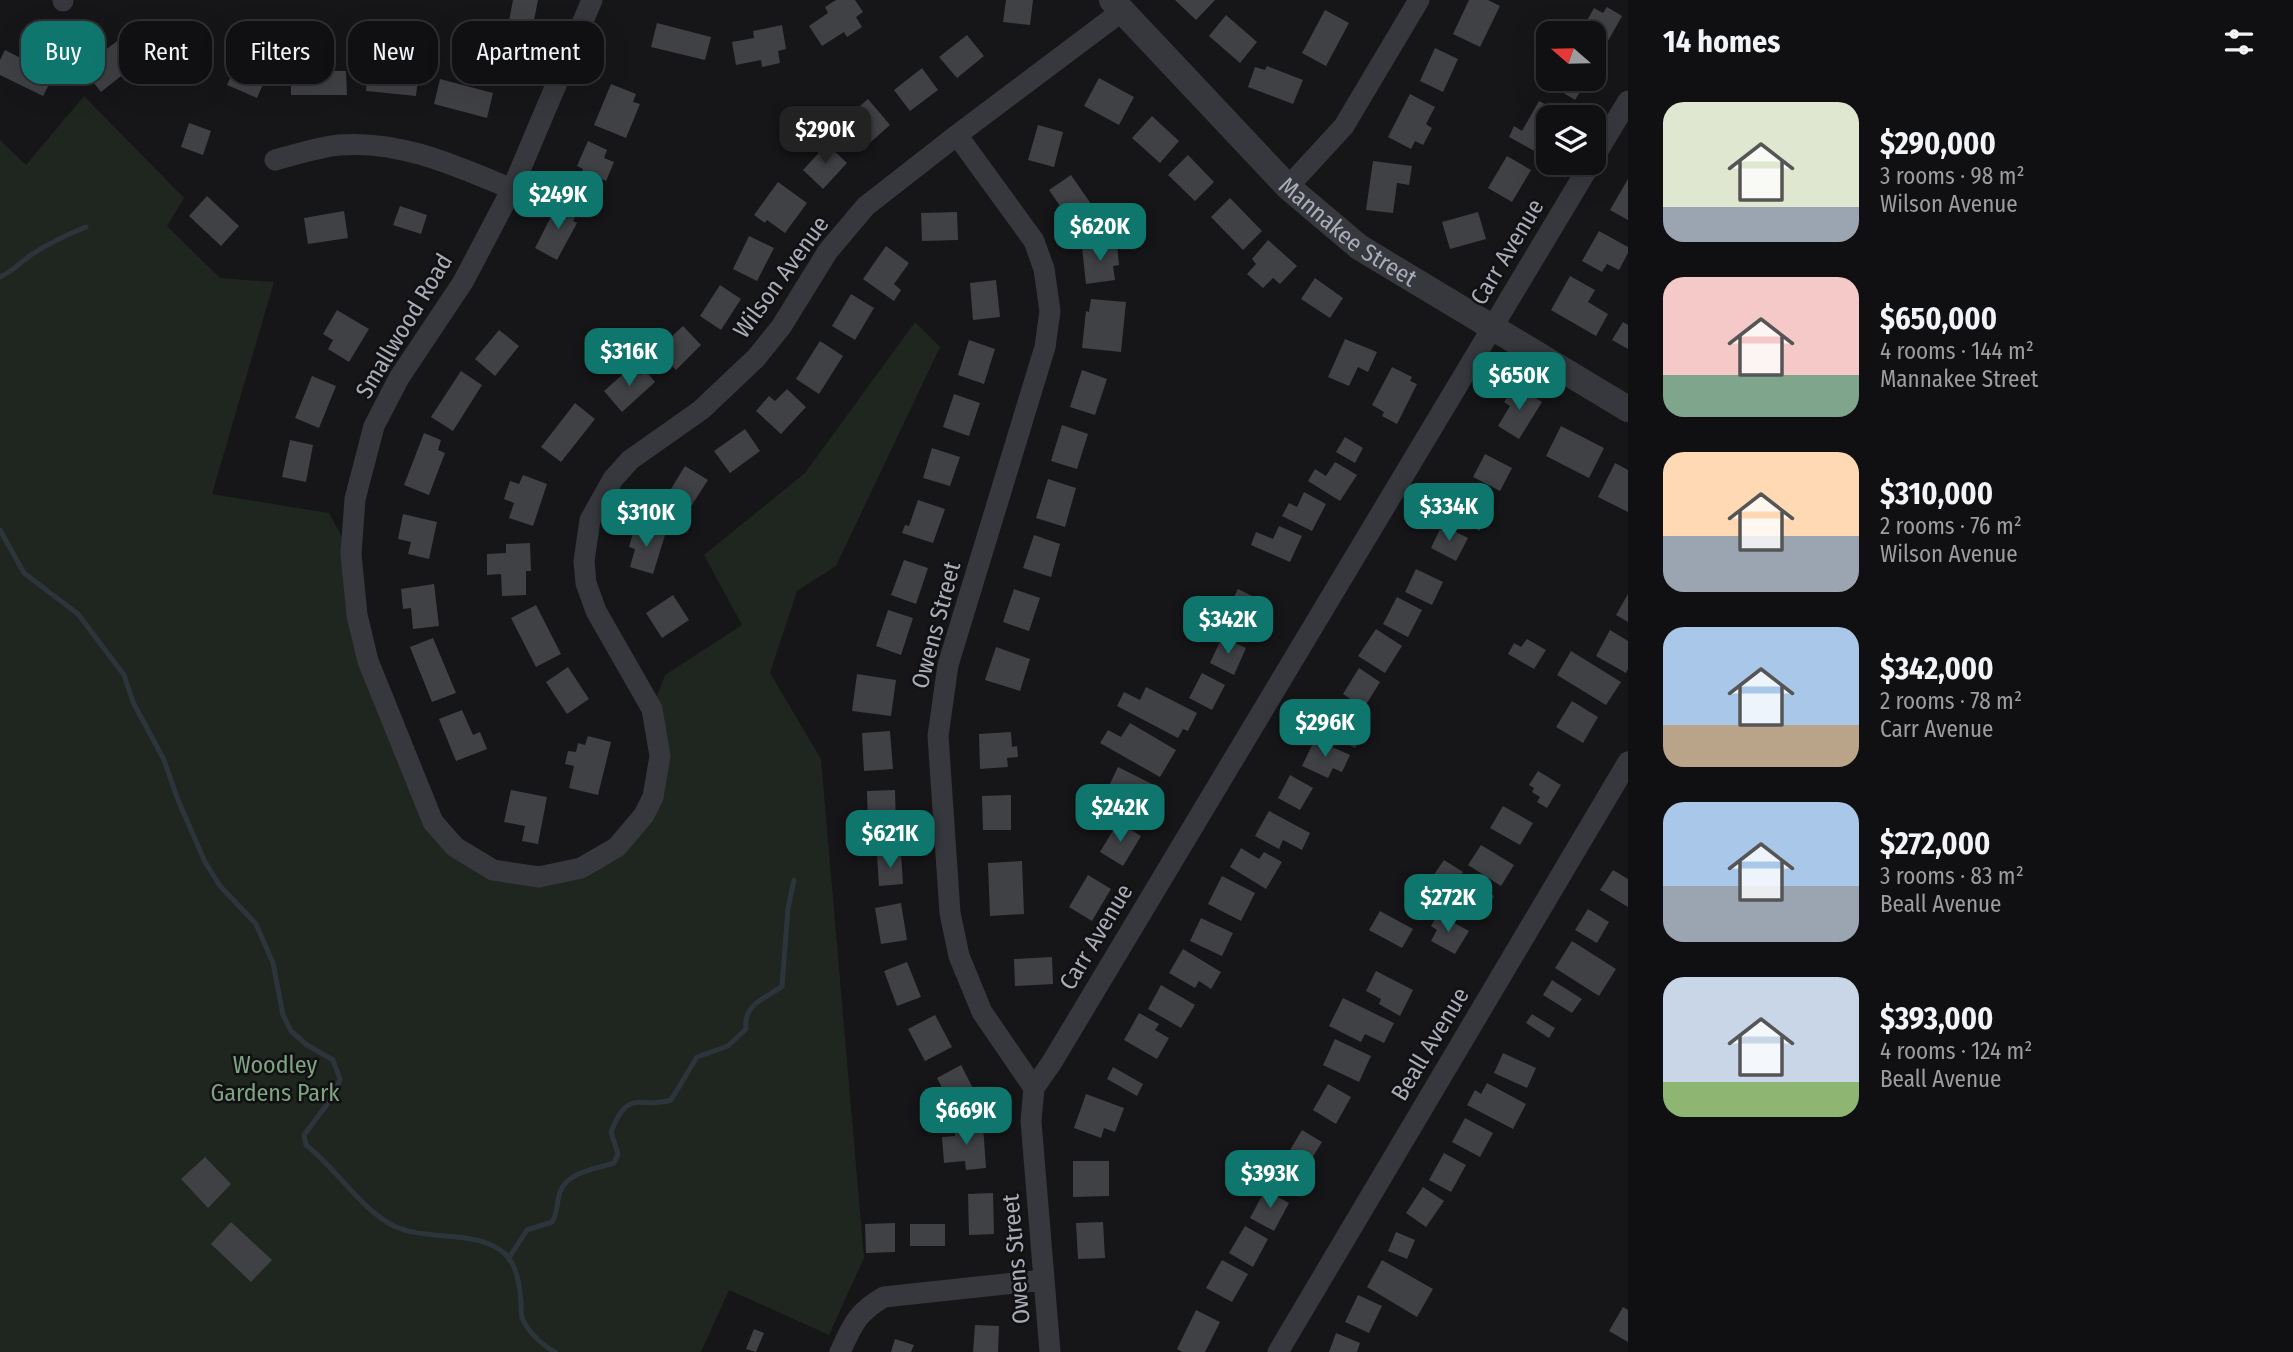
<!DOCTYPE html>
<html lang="en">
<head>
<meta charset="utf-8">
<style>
	body { margin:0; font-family:"Fira Sans Condensed",sans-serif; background:#1e1e20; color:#f1f3f6; height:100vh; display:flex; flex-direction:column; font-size:26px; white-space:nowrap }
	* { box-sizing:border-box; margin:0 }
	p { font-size:23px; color:#9c9d9f }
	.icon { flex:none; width:38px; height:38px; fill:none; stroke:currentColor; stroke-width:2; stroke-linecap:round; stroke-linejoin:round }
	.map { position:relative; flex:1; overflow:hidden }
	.details { display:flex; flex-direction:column; background:#101012; width:665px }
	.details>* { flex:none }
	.banner { position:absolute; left:21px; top:21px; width:665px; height:63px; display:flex; gap:14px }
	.needle { width:46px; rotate:290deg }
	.fabs { position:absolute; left:1536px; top:21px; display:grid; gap:14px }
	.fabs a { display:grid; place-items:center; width:70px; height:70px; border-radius:14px; background:#101012; box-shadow:0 7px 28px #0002,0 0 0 2px #303032; font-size:35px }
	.price { position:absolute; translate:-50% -60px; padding:0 16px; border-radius:14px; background:#0f766e; color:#fff; font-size:23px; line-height:46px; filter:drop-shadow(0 2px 4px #0008) }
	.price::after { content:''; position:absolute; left:50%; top:42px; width:21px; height:16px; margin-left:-10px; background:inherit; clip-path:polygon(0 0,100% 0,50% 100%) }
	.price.on { background:#222; color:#fff }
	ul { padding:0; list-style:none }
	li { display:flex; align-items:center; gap:21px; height:175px; padding:0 35px }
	li span { display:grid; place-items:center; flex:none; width:196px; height:140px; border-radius:21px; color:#555 }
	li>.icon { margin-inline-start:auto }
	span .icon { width:84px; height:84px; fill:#fffc; stroke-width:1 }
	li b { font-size:30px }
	h2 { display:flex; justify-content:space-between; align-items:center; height:84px; padding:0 35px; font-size:30px }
	.chip { padding:0 24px; border-radius:21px; background:#101012; box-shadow:0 7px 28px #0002,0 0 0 2px #303032; font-size:24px; line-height:63px }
	.chip.on { background:#0f766e; color:#fff }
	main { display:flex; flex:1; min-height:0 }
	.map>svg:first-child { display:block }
	.green { fill:#1e261f }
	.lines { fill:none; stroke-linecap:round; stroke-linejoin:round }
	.stream { stroke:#2c353c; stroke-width:5 }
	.building { fill:#404145 }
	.minor { stroke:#37383d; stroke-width:21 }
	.tertiary { stroke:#37383d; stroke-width:26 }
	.labels { text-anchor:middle; stroke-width:5; stroke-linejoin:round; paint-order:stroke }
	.street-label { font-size:24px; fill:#a8adb8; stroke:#111113 }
	.park-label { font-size:24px; fill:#7fa381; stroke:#111113 }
</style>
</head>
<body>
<main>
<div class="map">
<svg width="1628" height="1352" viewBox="0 0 1628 1352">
	<rect width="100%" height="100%" fill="#161618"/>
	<!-- green -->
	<path class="green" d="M84 96 184 198 167 226 220 278 274 282 212 494 329 513 351 554 368 661 455 847 539 877 617 847 653 797 652 709 665 675 742 625 704 555 805 473 915 322 940 347 836 566 797 591 770 673 821 759 864 1258 829 1335 729 1290 701 1352H0V140L26 165Z"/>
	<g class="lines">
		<!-- stream -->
		<path class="stream" d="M0 277C13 271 20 263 31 255 49 243 66 235 86 227
			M0 530 24 573 78 614 124 675 133 702 164 760 178 800 205 862 220 886 256 924 273 963 283 1015 291 1031 307 1045 333 1060 340 1079 334 1095 304 1135 306 1145C336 1168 360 1208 392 1225 424 1242 477 1229 504 1253 517 1264 520 1286 521 1302 521 1307 521 1314 522 1318 528 1332 543 1346 555 1352
			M509 1258 527 1230 552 1222C559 1211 556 1200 561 1190 568 1172 598 1168 614 1163L618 1154 611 1132C629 1086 640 1110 671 1100L697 1057 728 1046 746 1029C743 1003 766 999 782 986L788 908 794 880"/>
	</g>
	<!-- building -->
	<path class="building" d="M513 0H538L533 25 509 21Z
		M836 0H855L863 12 856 17 862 27 847 37 844 32 822 46 809 26 828 13 825 7Z
		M1006 0H1033L1030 25 1003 22Z
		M1175 0H1215L1196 20Z
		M1469 0H1488L1500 6 1480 47 1453 34Z
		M1607 7 1622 16 1600 55 1594 52V33H1580L1594 8 1603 13Z
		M1325 10 1349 23 1326 66 1302 53Z
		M1226 15 1257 42 1240 63 1209 36Z
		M657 23 711 37 705 60 651 47Z
		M782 25 786 49 778 51 780 63 762 67 761 60 736 65 732 42 754 38 753 31Z
		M967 35 984 56 957 78 939 57Z
		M124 36 138 55 132 60 139 70 125 81 121 76 101 92 87 74 105 59 100 54Z
		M1435 48 1458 59 1443 92 1420 81Z
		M5 50 54 75 43 96 0 75V60Z
		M238 60 268 73 257 98 227 85Z
		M380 60 411 63 410 77 418 78 416 96 366 91 368 64 379 65Z
		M1267 66 1303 80 1293 104 1248 87 1255 67 1265 70Z
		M922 68 938 90 910 111 894 90Z
		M291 71H346L347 95H291Z
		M1099 78 1134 97 1119 125 1084 106Z
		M440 79 493 93 487 118 434 104Z
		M1555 79H1588L1575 100 1551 85Z
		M611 84 636 94 633 102 640 104 626 138 594 125Z
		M1410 94 1435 107 1426 124 1432 128 1423 145 1415 141 1411 149 1388 137Z
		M868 99 890 125 864 148 842 122Z
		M1539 101 1562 113 1560 117H1549V138L1540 154 1509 137 1514 126 1522 131Z
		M1152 116 1179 141 1160 163 1132 138Z
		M189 123 211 131 203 155 181 147Z
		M1038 125 1063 132 1054 167 1028 160Z
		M588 141 607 150 604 158 614 162 606 181 602 179 594 198 574 190 583 169 577 166Z
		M827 144 847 163 823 189 803 170Z
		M1188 155 1214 182 1195 201 1168 175Z
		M1507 156 1531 170 1512 202 1488 188Z
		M1373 161 1412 166 1409 185 1397 183 1393 213 1366 210Z
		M1071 175 1098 214 1076 229 1049 190Z
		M1628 179V220L1610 210Z
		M778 182 807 203 785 233 767 220 765 223 754 215Z
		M207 196 239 226 221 246 189 216Z
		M1230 198 1262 231 1243 250 1211 217Z
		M559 201 578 211 573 221 577 223 557 260 535 248Z
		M400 206 427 215 421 234 393 225Z
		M344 211 348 238 308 244 304 218Z
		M957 212 958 240 922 241 921 213Z
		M1478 212 1486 239 1450 249 1442 222Z
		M1599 231 1628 247V253L1619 270 1607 264 1602 272 1582 261Z
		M749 236 774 248 757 281 733 269Z
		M1268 240 1297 266 1280 284 1273 278 1263 288 1247 274 1256 264 1252 259Z
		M1117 243 1119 265 1113 266 1115 280 1086 284 1082 247Z
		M886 246 909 263 894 284 901 290 894 301 863 279Z
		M1570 276 1595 290 1588 302 1608 314 1596 336 1551 310Z
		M1315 278 1343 298 1330 318 1301 299Z
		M996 280 1000 317 973 320 970 283Z
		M720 285 741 299 721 330 700 316Z
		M851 294 874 308 855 340 832 326Z
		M1091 299 1126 302 1121 352 1082 348 1086 311 1089 312Z
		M337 310 369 329 349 362 328 349 333 340 323 334Z
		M1623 322 1628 325V349L1612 340Z
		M683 326 701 345 676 370 657 350Z
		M499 330 519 346 495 376 475 359Z
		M1345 339 1377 352 1368 372 1358 367 1349 386 1328 377Z
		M969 340 995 349 984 384 958 375Z
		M820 341 843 356 819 394 796 379Z
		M632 366 640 375 645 370 655 382 622 412 604 391Z
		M1392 367 1412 377 1410 381 1417 384 1397 424 1382 416 1384 412 1372 405Z
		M1082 370 1107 379 1095 415 1070 407Z
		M461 371 482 385 453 431 431 417Z
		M312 376 336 386 319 428 295 418Z
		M1515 386 1542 402 1519 439 1498 426 1510 406 1504 402Z
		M787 389 806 407 781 434 756 411 769 396 775 401Z
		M954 394 980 403 969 436 943 427Z
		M575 403 595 419 561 462 541 447Z
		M1062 425 1088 434 1077 469 1051 461Z
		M1561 426 1604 448 1589 478 1546 456Z
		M745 429 760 451 730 473 714 451Z
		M424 433 441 440 438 450 445 453 429 495 404 485Z
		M1345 437 1363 448 1355 463 1336 452Z
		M290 440 313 445 306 482 282 477Z
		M932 448 960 457 950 486 923 478Z
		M1485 454 1512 468 1500 491 1473 477Z
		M1335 462 1357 475 1340 501 1308 481 1315 469 1326 476Z
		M1615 463 1628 470V512L1598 497Z
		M685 466 708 480 688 511 666 497Z
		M523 475 547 484 533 526 509 518 514 503 504 499 510 481 519 484Z
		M1048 479 1076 488 1065 527 1036 518Z
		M1304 492 1326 504 1312 531 1282 516 1289 503 1297 507Z
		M1462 492 1492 510 1479 531 1450 513Z
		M918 500 945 509 933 543 902 533 905 525 909 526Z
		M403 514 437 522 429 559 408 554 411 542 398 539Z
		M1442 525 1468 538 1456 561 1431 548Z
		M635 526 665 535 653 574 630 567 635 549 629 547Z
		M1279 526 1302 536 1290 562 1251 545 1256 532 1273 539Z
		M1034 535 1060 544 1051 577 1023 568Z
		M530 543 531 571H526V595L502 596 501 574 487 575V554L506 553V544Z
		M904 560 928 568 916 604 891 595Z
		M1416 569 1443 582 1432 605 1405 592Z
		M434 584 439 626 413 629 411 608 403 609 401 589Z
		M1014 589 1040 598 1029 631 1003 622Z
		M1238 589 1260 600 1245 629 1223 618Z
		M1628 594V622L1616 615Z
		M673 595 689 620 662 638 646 613Z
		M1397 597 1422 610 1408 637 1383 624Z
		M536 605 561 654 536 667 511 618Z
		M888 610 913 618 901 655 876 646Z
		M1376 629 1402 646 1385 673 1358 656Z
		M1610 630 1628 641V669L1626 673 1596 656Z
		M1222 637 1246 648 1234 675 1210 663Z
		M433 638 456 693 432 702 410 647Z
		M1527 639 1546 650 1534 669 1508 654 1514 643 1521 647Z
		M996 647 1030 659 1020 691 985 680Z
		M1571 651 1621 682 1606 705 1557 675Z
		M568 667 589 699 567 714 546 682Z
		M1359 668 1380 682 1364 708 1343 694Z
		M1202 673 1225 685 1212 710 1189 698Z
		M857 674 896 680 891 716 852 711Z
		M1146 687 1197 713 1188 731 1183 729 1178 738 1117 706 1124 692 1140 700Z
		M1572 701 1598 717 1583 743 1556 727Z
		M1334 709 1366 727 1355 748 1322 730Z
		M462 710 473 735 480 732 487 749 456 761 439 719Z
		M1130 723 1176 750 1160 777 1100 743 1108 730 1121 737Z
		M890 731 893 769 864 771 862 733Z
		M1011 732 1012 747 1017 746 1018 757 1007 758 1008 767 980 769 979 734Z
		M588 736 611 742 598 795 569 788 574 766 565 764 568 751 576 752 578 743 585 745Z
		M1315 739 1350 755 1342 772 1333 768 1328 778 1302 766Z
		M1118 767 1160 788 1147 815 1105 794Z
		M1538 771 1561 785 1547 808 1537 802 1540 797 1532 792 1534 788 1529 785Z
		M1290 775 1313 788 1300 810 1278 798Z
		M511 790 547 797 538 844 522 841 525 826 504 822Z
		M895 790 896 827H868L867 791Z
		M1011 795V830H983L982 796Z
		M1503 806 1533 823 1520 845 1490 828Z
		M1269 811 1310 833 1302 850 1283 840 1279 849 1255 836Z
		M1118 822 1141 836 1123 866 1100 852Z
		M1481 845 1514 865 1501 886 1468 865Z
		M1241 848 1259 859 1264 852 1282 862 1266 889 1230 867Z
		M901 853 903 884 879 886 877 855Z
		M1444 860 1463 872 1453 889 1433 876Z
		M1022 861 1024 914 990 916 988 863Z
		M1613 870 1628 879V907L1600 890Z
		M1088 875 1111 889 1092 921 1069 907Z
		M1222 876 1255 893 1241 921 1208 904Z
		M1470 883 1494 896 1481 917 1458 903Z
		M901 903 907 940 881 944 875 908Z
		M1588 909 1609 922 1597 943 1575 930Z
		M1380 911 1413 929 1402 948 1369 930Z
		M1438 914 1469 931 1455 954 1431 941 1437 930 1431 926Z
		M1201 918 1233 933 1222 956 1190 941Z
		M1572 941 1616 969 1599 996 1555 968Z
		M1183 949 1221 972 1211 989 1199 981 1195 988 1169 973Z
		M1052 957 1053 984 1015 986 1014 959Z
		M907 962 921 997 897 1006 884 971Z
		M1376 971 1413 990 1400 1016 1379 1004 1381 999 1366 991Z
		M1552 980 1582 999 1572 1013 1543 995Z
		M1161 985 1195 1005 1181 1028 1148 1009Z
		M1343 998 1394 1023 1384 1043 1365 1034 1361 1042 1329 1026Z
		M1139 1013 1159 1024 1155 1030 1169 1038 1157 1059 1124 1040Z
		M1532 1014 1555 1028 1549 1038 1526 1023Z
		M935 1015 952 1047 925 1061 908 1029Z
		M1335 1039 1371 1056 1359 1082 1323 1065Z
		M1503 1053 1536 1068 1527 1088 1494 1073Z
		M961 1065 978 1098 954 1111 937 1078Z
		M1113 1067 1143 1084 1137 1096 1107 1079Z
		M1487 1083 1526 1104 1513 1129 1467 1105 1475 1090 1481 1094Z
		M1328 1084 1351 1097 1336 1124 1313 1110Z
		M1086 1094 1124 1108 1115 1132 1104 1128 1101 1138 1074 1128Z
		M1465 1118 1493 1133 1480 1157 1452 1142Z
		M983 1125 986 1168 966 1170 965 1161 944 1163 942 1137 955 1136V1127Z
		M1302 1130 1322 1142 1297 1182 1278 1170Z
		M1444 1153 1466 1165 1451 1192 1429 1180Z
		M205 1157 231 1184 208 1208 181 1179Z
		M1073 1161H1109V1196L1073 1197Z
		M1423 1187 1444 1201 1426 1227 1406 1213Z
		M1265 1190 1289 1203 1274 1231 1250 1218Z
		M993 1193 994 1234 969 1235 968 1194Z
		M231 1222 272 1260 251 1282 211 1244Z
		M1103 1222 1105 1258 1078 1259 1076 1223Z
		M895 1223V1252L866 1253 865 1224Z
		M910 1224H945V1246H910Z
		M1245 1226 1268 1239 1253 1267 1229 1253Z
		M1396 1232 1415 1240 1407 1259 1388 1251Z
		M1222 1260 1248 1274 1232 1302 1206 1288Z
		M1382 1260 1433 1289 1417 1317 1367 1287Z
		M1358 1295 1382 1306 1369 1333 1345 1322Z
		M1623 1307 1628 1310V1342L1609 1331Z
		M1196 1310 1220 1322 1205 1352H1182L1177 1349Z
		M975 1325 999 1326 998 1352H973Z
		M754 1329 764 1333 756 1352 746 1349Z
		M1336 1333 1360 1343 1357 1352H1329Z
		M895 1339 914 1345 911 1352H891Z"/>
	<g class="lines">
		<!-- minor -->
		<path class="minor" d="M592 0 512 189 463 282 399 378 374 426 355 499 351 554 357 615 368 661 433 822 455 847 493 870 539 877 581 868 617 847 644 815 653 797 660 756 652 709 596 611 586 583 584 561 590 520 613 479 630 460 701 410 756 358 781 327 828 251 866 206 957 135 1122 11
			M63 1V0
			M957 135 1034 241 1044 269 1050 311 1045 347 948 665 938 736 950 913 959 956 982 1012 1034 1088 1031 1121 1050 1352
			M1594 157 1628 101
			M275 160C295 155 318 147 339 145 401 140 456 166 512 189
			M1288 187 1344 126 1419 0
			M1034 1088 1052 1062 1591 163
			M840 1352C852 1326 857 1312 884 1297L1043 1280
			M1278 1352 1628 762"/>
		<!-- tertiary -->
		<path class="tertiary" id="s1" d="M1112 0 1288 187 1359 247 1628 409"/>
	</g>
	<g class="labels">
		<!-- street labels -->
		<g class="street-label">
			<text dy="8" stroke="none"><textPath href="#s1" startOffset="332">Mannakee Street</textPath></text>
			<text transform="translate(1507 252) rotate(-59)" y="8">Carr Avenue</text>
			<text transform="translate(781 277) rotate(-54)" y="8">Wilson Avenue</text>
			<text transform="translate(404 326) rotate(-59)" y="8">Smallwood Road</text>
			<text transform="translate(936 625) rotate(-75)" y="8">Owens Street</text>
			<text transform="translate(1096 937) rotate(-59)" y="8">Carr Avenue</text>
			<text transform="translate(1430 1044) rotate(-59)" y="8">Beall Avenue</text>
			<text transform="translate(1016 1259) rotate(-95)" y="8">Owens Street</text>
		</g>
		<!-- park labels -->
		<g class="park-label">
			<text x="275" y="1073">Woodley<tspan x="275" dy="28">Gardens Park</tspan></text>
		</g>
	</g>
</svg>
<div class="fabs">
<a><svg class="needle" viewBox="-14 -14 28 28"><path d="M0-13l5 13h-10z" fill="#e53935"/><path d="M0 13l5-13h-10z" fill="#9c9d9f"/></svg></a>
<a><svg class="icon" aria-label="layers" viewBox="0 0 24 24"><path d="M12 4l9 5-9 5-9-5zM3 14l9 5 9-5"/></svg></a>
</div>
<b class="price on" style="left:825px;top:166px">$290K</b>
<b class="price" style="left:558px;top:231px">$249K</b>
<b class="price" style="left:1100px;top:263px">$620K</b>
<b class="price" style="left:629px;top:388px">$316K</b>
<b class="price" style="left:1519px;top:412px">$650K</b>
<b class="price" style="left:1449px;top:543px">$334K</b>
<b class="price" style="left:646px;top:549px">$310K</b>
<b class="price" style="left:1228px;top:656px">$342K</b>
<b class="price" style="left:1325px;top:759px">$296K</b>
<b class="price" style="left:1120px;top:844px">$242K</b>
<b class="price" style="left:890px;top:870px">$621K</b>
<b class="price" style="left:1448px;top:934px">$272K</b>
<b class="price" style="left:966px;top:1147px">$669K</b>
<b class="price" style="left:1270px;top:1210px">$393K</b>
<div class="banner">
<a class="chip on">Buy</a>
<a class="chip">Rent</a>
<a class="chip">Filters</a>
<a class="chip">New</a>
<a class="chip">Apartment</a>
</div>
</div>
<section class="details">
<h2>14 homes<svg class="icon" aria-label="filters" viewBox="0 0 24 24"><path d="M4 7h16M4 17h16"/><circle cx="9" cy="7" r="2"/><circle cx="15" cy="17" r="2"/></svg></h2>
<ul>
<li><span style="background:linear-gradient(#dfe7d0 75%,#9aa5b1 0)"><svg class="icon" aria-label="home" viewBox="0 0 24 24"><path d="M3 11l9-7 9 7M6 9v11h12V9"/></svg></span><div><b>$290,000</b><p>3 rooms · 98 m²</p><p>Wilson Avenue</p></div></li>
<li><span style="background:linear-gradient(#f6c9c9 70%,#7fa58c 0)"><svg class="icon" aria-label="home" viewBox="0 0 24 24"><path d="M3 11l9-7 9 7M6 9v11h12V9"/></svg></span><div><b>$650,000</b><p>4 rooms · 144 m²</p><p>Mannakee Street</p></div></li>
<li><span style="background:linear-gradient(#ffd9b3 60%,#9aa5b1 0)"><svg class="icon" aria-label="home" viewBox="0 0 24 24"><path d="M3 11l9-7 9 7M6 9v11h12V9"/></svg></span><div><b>$310,000</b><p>2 rooms · 76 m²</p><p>Wilson Avenue</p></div></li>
<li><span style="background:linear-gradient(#a9c7e8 70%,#b9a48a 0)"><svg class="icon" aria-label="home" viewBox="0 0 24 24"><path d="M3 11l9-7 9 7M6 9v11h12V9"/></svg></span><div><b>$342,000</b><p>2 rooms · 78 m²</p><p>Carr Avenue</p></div></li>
<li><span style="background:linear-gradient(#a9c7e8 60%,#9aa5b1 0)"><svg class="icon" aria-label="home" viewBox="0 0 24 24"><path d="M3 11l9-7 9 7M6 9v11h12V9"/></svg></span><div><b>$272,000</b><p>3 rooms · 83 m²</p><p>Beall Avenue</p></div></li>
<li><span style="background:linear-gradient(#c9d6e8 75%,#8fb573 0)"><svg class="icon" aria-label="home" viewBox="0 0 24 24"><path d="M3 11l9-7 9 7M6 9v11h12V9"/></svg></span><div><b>$393,000</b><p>4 rooms · 124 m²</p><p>Beall Avenue</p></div></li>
</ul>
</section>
</main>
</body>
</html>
